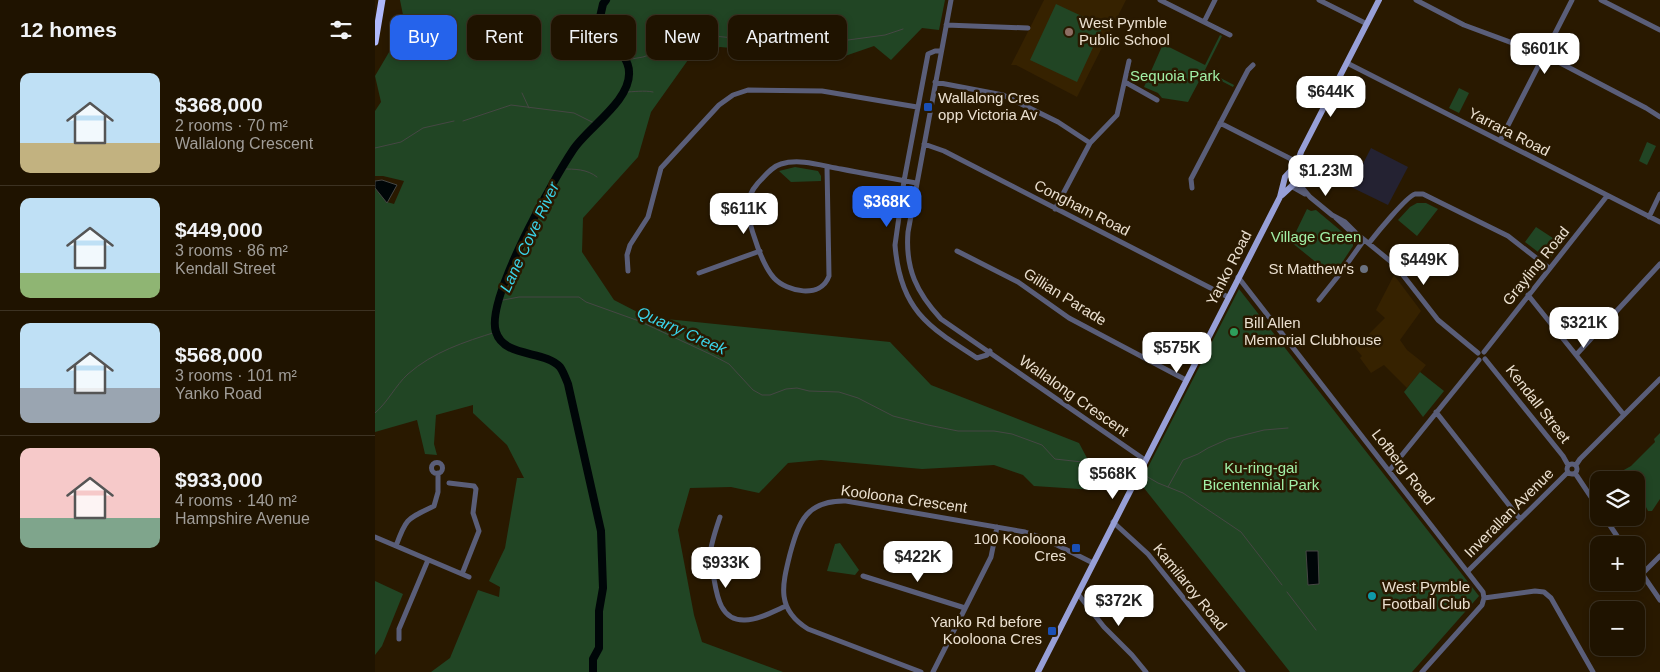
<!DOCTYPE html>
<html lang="en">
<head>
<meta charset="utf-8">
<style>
	body { margin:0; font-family:Arial,sans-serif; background:#271c0a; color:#f1f3f6; height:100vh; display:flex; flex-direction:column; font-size:19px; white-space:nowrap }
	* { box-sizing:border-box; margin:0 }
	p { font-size:16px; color:#a19e99 }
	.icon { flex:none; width:28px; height:28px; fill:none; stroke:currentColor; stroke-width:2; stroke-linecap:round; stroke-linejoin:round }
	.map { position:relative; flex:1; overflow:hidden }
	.side { display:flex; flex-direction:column; background:#1f1300; width:375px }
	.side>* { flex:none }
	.top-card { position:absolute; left:15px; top:15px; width:475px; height:45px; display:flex; gap:10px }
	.fabs { position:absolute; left:1215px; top:471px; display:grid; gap:10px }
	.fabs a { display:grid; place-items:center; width:55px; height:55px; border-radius:10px; background:#1f1300; box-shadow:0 2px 8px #0003,0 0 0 1px #3c3222; font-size:25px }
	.price { position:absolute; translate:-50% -42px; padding:0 11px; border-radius:10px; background:#fff; color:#222; font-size:16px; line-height:32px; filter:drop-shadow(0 1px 2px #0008) }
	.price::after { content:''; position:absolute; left:50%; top:30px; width:15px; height:11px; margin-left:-8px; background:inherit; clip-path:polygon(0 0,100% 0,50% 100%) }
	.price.on { background:#2563eb; color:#fff }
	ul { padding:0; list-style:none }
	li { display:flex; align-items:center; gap:15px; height:125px; padding:0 20px }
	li+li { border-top:1px solid #3c3222 }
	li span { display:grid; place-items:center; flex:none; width:140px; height:100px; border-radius:10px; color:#555 }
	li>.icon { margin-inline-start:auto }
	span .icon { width:60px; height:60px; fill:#fffc; stroke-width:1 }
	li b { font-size:21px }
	h2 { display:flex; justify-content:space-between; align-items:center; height:60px; padding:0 20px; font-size:21px }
	.chip { padding:0 18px; border-radius:10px; background:#1f1300; box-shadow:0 2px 8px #0003,0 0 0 1px #3c3222; font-size:18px; line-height:45px }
	.chip.on { background:#2563eb; color:#fff }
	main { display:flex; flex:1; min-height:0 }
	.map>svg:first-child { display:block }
	.commercial { fill:#242232 }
	.built { fill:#362200 }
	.green { fill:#214524 }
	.water { fill:#000608; stroke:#464744 }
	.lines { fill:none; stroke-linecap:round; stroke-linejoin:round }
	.stream { stroke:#464744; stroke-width:1 }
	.river { stroke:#000608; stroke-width:8 }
	.minor { stroke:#5a5e79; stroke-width:5 }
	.major { stroke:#979fd7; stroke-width:6 }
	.highway { stroke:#afb9fc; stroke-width:7 }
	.education-dot { fill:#8d6e63; stroke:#291900; stroke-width:2 }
	.transit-dot { fill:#1a4fb4; stroke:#291900; stroke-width:2 }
	.worship-dot { fill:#6b7280; stroke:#291900; stroke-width:2 }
	.leisure-dot { fill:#2e9e5b; stroke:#291900; stroke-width:2 }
	.culture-dot { fill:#0f9aa8; stroke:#291900; stroke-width:2 }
	.labels { text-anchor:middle; stroke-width:5; stroke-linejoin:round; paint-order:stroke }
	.poi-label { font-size:15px; fill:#ebe0d0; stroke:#291900; text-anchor:start }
	.park-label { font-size:15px; fill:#a1efa6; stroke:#291900 }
	.street-label { font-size:15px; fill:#ebe0d0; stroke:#291900 }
	.water-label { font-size:16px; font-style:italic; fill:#3ad4e9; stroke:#291900 }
</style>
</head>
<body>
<main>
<section class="side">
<h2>12 homes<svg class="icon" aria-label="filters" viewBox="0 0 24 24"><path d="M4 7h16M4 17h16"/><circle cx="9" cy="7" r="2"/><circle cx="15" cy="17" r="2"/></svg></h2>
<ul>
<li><span style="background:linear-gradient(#bfe0f5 70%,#c2b280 0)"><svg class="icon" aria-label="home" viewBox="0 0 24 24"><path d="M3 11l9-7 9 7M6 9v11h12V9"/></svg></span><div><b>$368,000</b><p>2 rooms · 70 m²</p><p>Wallalong Crescent</p></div></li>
<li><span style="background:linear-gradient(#bfe0f5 75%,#8fb573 0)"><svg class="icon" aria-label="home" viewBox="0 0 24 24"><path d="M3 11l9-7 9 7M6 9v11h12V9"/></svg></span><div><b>$449,000</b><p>3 rooms · 86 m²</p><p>Kendall Street</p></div></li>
<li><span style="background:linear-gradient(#bfe0f5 65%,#9aa5b1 0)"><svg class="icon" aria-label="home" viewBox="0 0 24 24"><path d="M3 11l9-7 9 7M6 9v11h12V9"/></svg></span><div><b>$568,000</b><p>3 rooms · 101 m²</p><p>Yanko Road</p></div></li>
<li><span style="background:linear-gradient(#f6c9c9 70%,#7fa58c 0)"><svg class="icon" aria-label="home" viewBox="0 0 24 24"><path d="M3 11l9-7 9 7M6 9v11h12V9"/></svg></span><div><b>$933,000</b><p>4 rooms · 140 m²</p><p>Hampshire Avenue</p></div></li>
</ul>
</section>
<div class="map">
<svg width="1285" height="672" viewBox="0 0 1285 672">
	<rect width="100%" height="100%" fill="#291900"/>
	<!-- commercial -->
	<path class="commercial" d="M996 148 1033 167 1013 205 976 187Z"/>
	<!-- built -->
	<path class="built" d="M669 0H751L702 97 641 65H636Z
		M1019 275 1046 311 1025 340 1032 350 1051 365 1032 388 1009 365 996 373 985 358 987 356 980 348 1010 318 1001 310Z"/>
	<!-- green -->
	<path class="green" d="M25 0H570L564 30 547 28 516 60 499 46 470 56 439 46 399 52 345 47 313 60 276 112 263 157 208 218 207 252 239 300 272 317 515 342 556 385 704 443 712 458 720 490 659 486 648 475 619 465 547 469 446 460 413 463 384 493 356 487 315 488 303 530 319 615 327 642 408 672H56L75 658 103 590 124 597 125 587 114 581 130 548 142 478H149L132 445 98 413V405L61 415 59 444 62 455 50 454 42 420 0 432V182V188L12 202 19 204 29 181 8 176H0V111L6 102 0 76 30 25Z
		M681 4 728 26 702 82 655 60Z
		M845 35 847 36 830 70 859 85 858 87 829 72 813 102 787 98 783 93 769 87 788 44 830 65Z
		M1084 88 1094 93 1084 113 1074 108Z
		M1272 142 1281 146 1272 165 1264 161Z
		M420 167 443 171 446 176V181L416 182 404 171Z
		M1042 203H1051L1063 209 1042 236 1023 220 1035 207Z
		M932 209 936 211 941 210 978 241V246L958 276 916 242Z
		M1161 227 1187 244 1175 258H1171L1150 242Z
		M864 289 1104 596 1037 672H915L765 483Z
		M1045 372 1069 391 1048 417 1029 392Z
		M1285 433V499L1277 511H1273C1267 498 1261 493 1261 480H1253L1247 475V471L1256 466 1280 442 1279 439Z
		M465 543 484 570 480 575 452 571 460 544Z
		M0 581 28 594 7 646 0 655Z"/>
	<!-- water -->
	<path class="water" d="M7 180 22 185 12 203 0 188V181Z
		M931 551H943L944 584 933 585Z"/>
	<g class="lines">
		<!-- stream -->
		<path class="stream" d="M251 60 268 57 305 45 339 36 359 38 379 34 424 33 435 34 450 38 473 40 510 35 528 29
			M249 92C259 92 269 90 278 92
			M147 93 154 108
			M88 121 136 105 199 113 221 124
			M0 148 26 142 48 128 79 121
			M187 169C200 169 212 169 222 177
			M123 301 144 297H204L211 302 264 321 337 355 354 364 378 390 387 395H395L411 389 422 388 434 391 464 392 483 398 518 416 553 425 583 431H619L637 434 667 445 680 459 725 464 756 472
			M0 413C13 402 20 386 33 374 58 352 89 342 121 332
			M771 476 783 483 808 493 866 532 907 585
			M793 487 808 460 823 454 833 448 853 439 889 430 913 428
			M912 592 941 630"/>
		<!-- river -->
		<path class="river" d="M218 672V659L224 648V611L228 588 226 531 193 384C191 379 188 371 185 367 170 350 129 358 121 332 110 300 178 180 198 150 212 128 256 101 254 72 254 54 232 41 223 26L228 4 231 0"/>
		<!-- minor -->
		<path class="minor" d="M576 0 533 232C530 269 542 293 566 319L770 460
			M785 0 855 35
			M944 0 992 24
			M1041 0 1089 25 1170 55 1271 108 1285 117
			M1226 0 1285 30
			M829 22 840 0
			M571 25 653 28
			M566 51H560L553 54 529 181 520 245C525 309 552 326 602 358L612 355 615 351
			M972 63 1285 222
			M560 82 628 95 683 122 715 143
			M750 82 782 100
			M845 123 922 162
			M1125 141 1197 0
			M549 144 569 151 853 297
			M452 167 454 276C446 299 412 292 399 278 387 265 377 232 373 215 371 203 375 192 383 183 390 176 396 167 406 164 425 158 448 166 466 169 491 174 516 178 541 183
			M921 180 935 197 957 215 970 222 982 234 1020 265 1063 320 1103 353
			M916 186 930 194
			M817 188 816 179 873 70 878 65
			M680 209 715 143 742 115 754 61
			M1274 217 1285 194
			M961 218 975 231 982 234
			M994 243C1001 234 1031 197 1040 194 1041 194 1046 194 1048 194L1133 236 1174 268
			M582 251 643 282 694 318 811 380
			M253 271 252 255 255 245 273 217 286 168 344 105 358 95 373 90 447 91 542 107
			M324 273 385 251
			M863 277 1108 592 1109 598 1107 605 1047 672
			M1153 295 1249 415
			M944 300 964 275 989 240
			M1109 352 1232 196
			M1201 355 1285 264
			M1110 359 1188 456 1193 465
			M1061 412 1145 519
			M56.5 468a5.5 5.5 0 1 1 11 0a5.5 5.5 0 1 1-11 0Z
			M1192 469a5 5 0 1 1 10 0a5 5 0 1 1-10 0Z
			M1201 465 1205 459 1285 379
			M1014 471 1104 360
			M1200 473 1224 509
			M74 483 99 486 101 489 98 513 104 531 87 574
			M345 517C341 529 336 543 335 555 335 563 337 571 339 579 342 597 346 621 370 620 384 620 399 611 411 606
			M1230 518 1248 545
			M738 522 773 554 868 672
			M0 537 94 577
			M21 546C31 518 32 519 59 506L63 492V473
			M1261 565 1285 600
			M1093 571 1193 472
			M1267 574 1285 556
			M488 576 590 608
			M703 594 729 627 757 655 771 672
			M1109 598 1160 591 1169 592 1176 598 1218 672
			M24 639V629L53 560
			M546 672 433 629C401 609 407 586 415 554 424 521 432 500 471 501L650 532 668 538 718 563
			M558 672 616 557 622 527"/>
		<!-- major -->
		<path class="major" d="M907 195 920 183 922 164 926 152 1004 0
			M663 672 905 197 910 177 922 164"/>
		<!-- highway -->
		<path class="highway" d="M0 42 7 0"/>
	</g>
	<!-- markers -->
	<circle class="education-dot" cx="694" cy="32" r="5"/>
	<g class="transit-dot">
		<rect x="548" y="102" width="10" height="10" rx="2.5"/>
		<rect x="696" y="543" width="10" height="10" rx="2.5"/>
		<rect x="672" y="626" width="10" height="10" rx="2.5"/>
	</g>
	<circle class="worship-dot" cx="989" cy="269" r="5"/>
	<circle class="leisure-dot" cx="859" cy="332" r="5"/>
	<circle class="culture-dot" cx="997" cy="596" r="5"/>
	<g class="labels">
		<!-- poi labels -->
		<g class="poi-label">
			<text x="704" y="28">West Pymble<tspan x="704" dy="17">Public School</tspan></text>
			<text x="563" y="103">Wallalong Cres<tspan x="563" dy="17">opp Victoria Av</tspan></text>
			<text x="979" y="274" text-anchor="end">St Matthew's</text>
			<text x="869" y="328">Bill Allen<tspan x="869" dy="17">Memorial Clubhouse</tspan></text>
			<text x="691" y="544" text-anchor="end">100 Kooloona<tspan x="691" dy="17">Cres</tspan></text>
			<text x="1007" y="592">West Pymble<tspan x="1007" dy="17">Football Club</tspan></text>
			<text x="667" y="627" text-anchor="end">Yanko Rd before<tspan x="667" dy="17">Kooloona Cres</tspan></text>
		</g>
		<!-- park labels -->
		<g class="park-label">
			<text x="800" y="81">Sequoia Park</text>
			<text x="941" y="242">Village Green</text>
			<text x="886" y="473">Ku-ring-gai<tspan x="886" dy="17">Bicentennial Park</tspan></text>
		</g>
		<!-- street labels -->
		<g class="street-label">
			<text transform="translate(1134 132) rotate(27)" y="5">Yarrara Road</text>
			<text transform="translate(707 208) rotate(27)" y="5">Congham Road</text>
			<text transform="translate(1161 266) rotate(-51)" y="5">Grayling Road</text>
			<text transform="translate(854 268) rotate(-63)" y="5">Yanko Road</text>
			<text transform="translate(690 297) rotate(32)" y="5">Gillian Parade</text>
			<text transform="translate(699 396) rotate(35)" y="5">Wallalong Crescent</text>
			<text transform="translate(1163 404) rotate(52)" y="5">Kendall Street</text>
			<text transform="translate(1028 467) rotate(52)" y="5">Lofberg Road</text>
			<text transform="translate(529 499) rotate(8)" y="5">Kooloona Crescent</text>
			<text transform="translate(1134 513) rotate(-45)" y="5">Inverallan Avenue</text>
			<text transform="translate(815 587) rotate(51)" y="5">Kamilaroy Road</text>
		</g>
		<!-- water labels -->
		<g class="water-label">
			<text transform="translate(154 237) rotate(-65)" y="6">Lane Cove River</text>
			<text transform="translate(307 330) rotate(24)" y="6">Quarry Creek</text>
		</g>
	</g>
</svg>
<div class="fabs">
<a><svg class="icon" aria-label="layers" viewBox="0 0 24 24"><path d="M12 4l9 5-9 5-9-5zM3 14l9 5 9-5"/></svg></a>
<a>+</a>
<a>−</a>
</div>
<b class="price" style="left:1170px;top:75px">$601K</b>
<b class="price" style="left:956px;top:118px">$644K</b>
<b class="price" style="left:951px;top:197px">$1.23M</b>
<b class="price on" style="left:512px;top:228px">$368K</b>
<b class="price" style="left:369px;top:235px">$611K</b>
<b class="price" style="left:1049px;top:286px">$449K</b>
<b class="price" style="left:1209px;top:349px">$321K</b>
<b class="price" style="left:802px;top:374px">$575K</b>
<b class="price" style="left:738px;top:500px">$568K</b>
<b class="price" style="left:543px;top:583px">$422K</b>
<b class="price" style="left:351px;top:589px">$933K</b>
<b class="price" style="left:744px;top:627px">$372K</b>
<div class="top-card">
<a class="chip on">Buy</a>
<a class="chip">Rent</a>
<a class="chip">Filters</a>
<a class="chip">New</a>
<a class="chip">Apartment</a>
</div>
</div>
</main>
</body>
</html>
